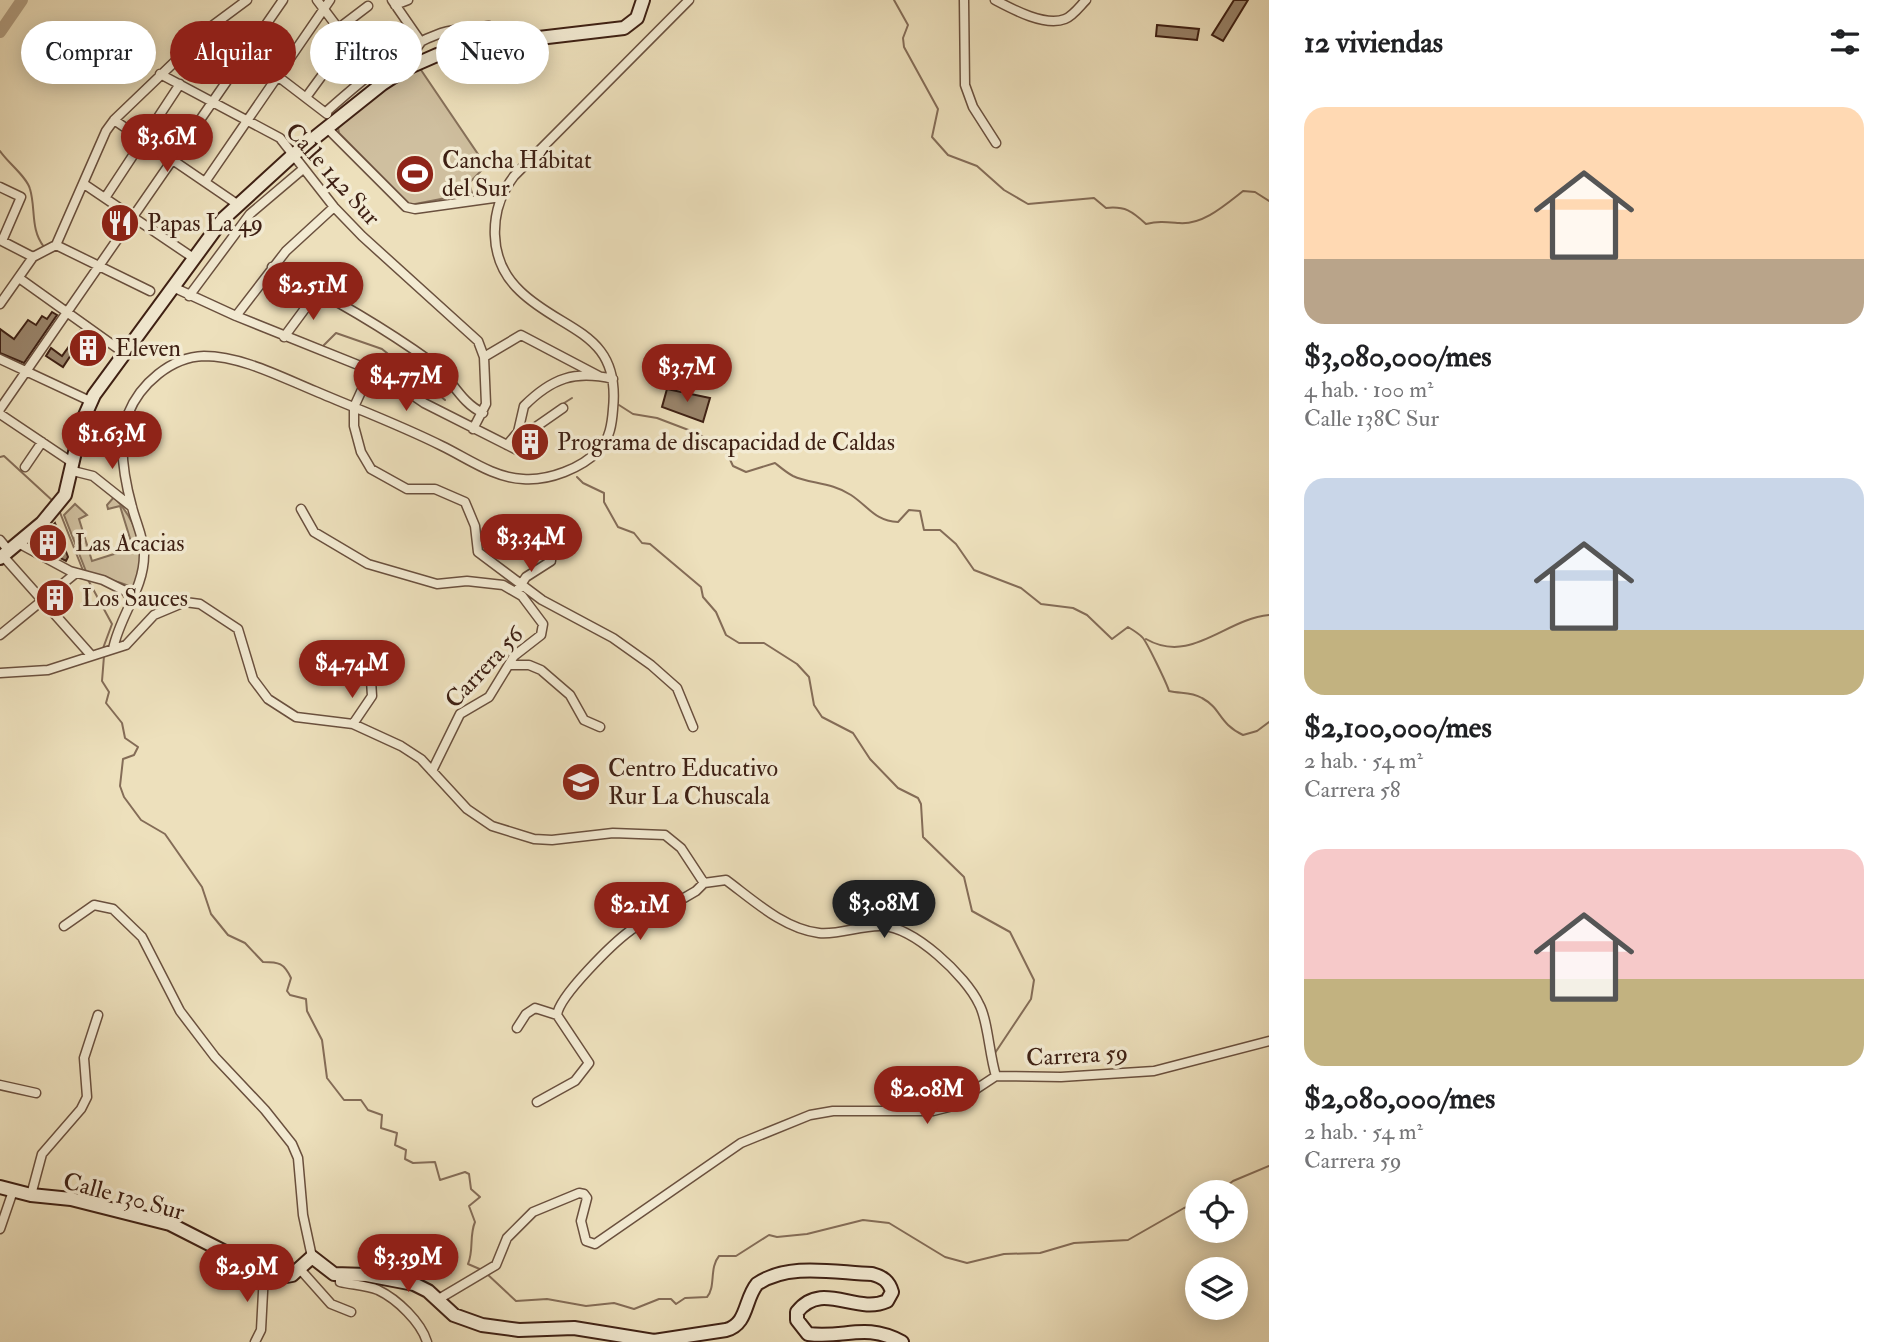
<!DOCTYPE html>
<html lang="es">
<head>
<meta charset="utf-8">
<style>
	body { margin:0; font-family:"IM FELL Double Pica",serif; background:#f6f6f6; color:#202124; height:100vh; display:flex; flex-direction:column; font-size:26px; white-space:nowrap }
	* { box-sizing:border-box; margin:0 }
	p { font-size:23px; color:#757577 }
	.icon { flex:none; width:38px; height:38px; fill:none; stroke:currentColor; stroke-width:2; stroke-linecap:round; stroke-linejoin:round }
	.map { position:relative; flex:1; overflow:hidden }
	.sheet { display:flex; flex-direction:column; background:#fff; width:630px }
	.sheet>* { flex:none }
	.guide { position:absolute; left:21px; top:21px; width:665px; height:63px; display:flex; gap:14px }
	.controls { position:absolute; left:1185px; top:1180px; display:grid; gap:14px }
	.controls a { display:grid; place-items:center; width:63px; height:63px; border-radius:50%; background:#fff; box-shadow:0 4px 18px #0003; font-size:35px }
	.price { position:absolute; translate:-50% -60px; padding:0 16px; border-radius:24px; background:#8f2418; color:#fff; font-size:23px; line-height:46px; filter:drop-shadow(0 2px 4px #0008) }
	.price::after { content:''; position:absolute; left:50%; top:42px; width:21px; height:16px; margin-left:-10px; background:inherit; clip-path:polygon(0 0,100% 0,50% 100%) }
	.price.current { background:#222; color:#fff }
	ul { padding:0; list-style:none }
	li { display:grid; align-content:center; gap:14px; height:371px; padding:0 35px }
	li span { display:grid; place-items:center; height:217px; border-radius:21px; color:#555 }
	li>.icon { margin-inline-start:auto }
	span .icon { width:126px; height:126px; fill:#fffc; stroke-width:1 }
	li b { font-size:30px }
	h2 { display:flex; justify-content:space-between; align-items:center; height:84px; padding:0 35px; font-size:30px }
	.tag { padding:0 24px; border-radius:32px; background:#fff; box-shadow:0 4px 18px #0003; font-size:24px; line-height:63px }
	.tag.current { background:#8f2418; color:#fff }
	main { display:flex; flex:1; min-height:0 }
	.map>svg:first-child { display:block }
	.green { fill:#cfbf9f; stroke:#86705a; stroke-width:2 }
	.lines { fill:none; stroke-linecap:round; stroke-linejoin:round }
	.stream { stroke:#846c57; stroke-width:2 }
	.river { stroke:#b29f83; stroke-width:12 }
	.building { fill:#99846b; stroke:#3e2014; stroke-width:2 }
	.street-casing { stroke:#6a503e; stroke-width:11 }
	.secondary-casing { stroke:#3e2014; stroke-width:16 }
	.street { stroke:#f3ebd3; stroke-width:8 }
	.secondary { stroke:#f3ebd3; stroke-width:12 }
	.labels { text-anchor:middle; stroke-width:7; stroke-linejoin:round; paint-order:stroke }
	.poi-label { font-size:24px; fill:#3e2014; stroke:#f3ebd3; text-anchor:start }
	.street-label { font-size:24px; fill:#3e2014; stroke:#f3ebd3 }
</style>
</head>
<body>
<main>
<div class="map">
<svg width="1269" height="1342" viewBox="0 0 1269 1342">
	<rect width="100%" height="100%" fill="#ede0bc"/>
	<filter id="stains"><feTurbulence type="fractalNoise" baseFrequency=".00286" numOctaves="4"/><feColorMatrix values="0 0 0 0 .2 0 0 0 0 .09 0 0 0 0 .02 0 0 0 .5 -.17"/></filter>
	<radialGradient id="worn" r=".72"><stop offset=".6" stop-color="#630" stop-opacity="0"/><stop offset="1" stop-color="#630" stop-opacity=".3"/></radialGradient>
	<!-- green -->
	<path class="green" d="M419 67 486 166 469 183 472 193 410 205 339 133 338 128C362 105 388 84 419 67Z
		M114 497C135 519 153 560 133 588 117 579 104 580 87 574L64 515 75 504 87 515 79 519 92 561 133 548 120 506 108 509 107 505Z"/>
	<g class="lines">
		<!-- stream -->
		<path class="stream" d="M894 0 908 25 903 38 904 47 938 109 932 137 948 155 977 166 1004 190 1028 204 1094 198 1106 208C1125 206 1132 211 1146 224 1159 221 1166 222 1179 223 1203 225 1225 205 1243 191L1255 192 1269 201
			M0 151C8 163 27 177 30 189 36 209 30 229 44 247
			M324 345 336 333 382 349 445 400
			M561 405 572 398
			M619 405 633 414 657 418 699 434 727 453 733 466 746 472 775 463C780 467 787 473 793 476 810 484 831 482 851 495 869 507 875 521 898 522L909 510 920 511 924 530H940L956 544 974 570 1021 588 1041 604 1073 608 1087 615 1112 639 1128 627C1133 630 1138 633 1142 637 1146 640 1167 684 1169 691 1181 694 1190 691 1202 698 1222 709 1218 723 1243 735L1257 731 1269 722
			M0 457 4 456 54 502
			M577 477 583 483 604 493V502L618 527 634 533 642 543 650 544 701 587 703 597 716 612 726 635 739 643H764L797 664 809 677 814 705 822 717 853 733 870 759 898 788 918 798 921 804 923 837 964 877 972 911 1010 932 1034 980 1031 999 995 1053
			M59 510 84 573
			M87 578 112 624 102 651
			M1146 639C1191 665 1225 619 1269 615
			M104 656 102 681 109 692 106 703 122 723 125 738 138 747 134 755 123 759 120 786 124 797 141 820 165 834 202 887 211 914 228 935 245 943 263 962C279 962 284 963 291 978L287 991 290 995 306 999 307 1011 322 1040 327 1078 344 1100H361L368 1110 382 1115 381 1128 397 1133 395 1145 406 1150 405 1159 413 1163 435 1162 440 1180 465 1172 469 1174 471 1189 480 1197 469 1206 475 1222C469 1236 474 1250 468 1264L482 1270
			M1219 1192 1233 1181 1269 1166
			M486 1273 516 1301 547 1299 586 1306 614 1303 634 1309 659 1299H671L676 1304 685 1298 707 1297C716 1287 709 1268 719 1256H736L769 1235 777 1237 807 1234 863 1220 889 1223 945 1257 967 1263 1004 1254 1040 1253 1074 1243 1128 1240 1184 1208 1197 1204"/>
		<!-- river -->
		<path class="river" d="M0 32 22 0"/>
	</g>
	<!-- building -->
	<path class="building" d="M1234 0H1248L1223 41 1212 35Z
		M1157 25 1199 29 1197 40 1156 36Z
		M52 312 57 315 24 363 0 353V329L14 339 28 320 36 325 42 316 47 319Z
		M80 331 97 343 85 360 73 352 63 367 46 356 51 348 62 356Z
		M667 389 710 398 703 422 662 407Z
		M55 523 68 557 66 561 33 544Z"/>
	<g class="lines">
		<!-- street casing -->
		<g class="street-casing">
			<path id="street" d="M317 0 372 73
				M392 0 421 42 402 69
				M964 0 965 85 973 107 996 143
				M995 0C1012 9 1045 27 1065 19 1073 16 1080 6 1086 0
				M395 5 408 0
				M212 26 327 114
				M339 28 368 6
				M355 50 384 28
				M160 74 280 138 334 207 362 236 478 341 484 357
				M307 96 348 40
				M326 112C360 82 398 48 441 33 456 28 474 28 489 26
				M114 120 237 204
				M326 127 406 207 415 209 501 197
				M205 182 330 0
				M84 184 195 259
				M0 187 21 197 2 241
				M105 198 180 84
				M0 240 33 257
				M56 245 150 291
				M272 267C327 295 380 325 430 361 451 376 459 402 483 413
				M19 278 124 353
				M175 288 236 316 383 375 424 403 527 455
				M189 296 250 214 303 169
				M0 304 33 257 56 245 106 131 114 120 212 26 247 0
				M236 316 286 251 334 207
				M284 337 318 291
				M0 359 90 401
				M371 370 354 407V426L361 452 371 469 407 489H435L465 502 475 526 478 552 542 600 613 638 651 665 677 688 693 727
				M0 409 283 0
				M0 414 73 463
				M473 429 486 404 484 357 521 335 599 376
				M518 432 530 431 563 408
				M507 445 518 432 524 406C552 378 575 370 613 379
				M25 467 42 442
				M73 471 93 476 132 507
				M301 509 314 532 368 564 437 584 467 581 503 585 522 596 543 624 541 635 514 656 489 697 460 714 432 771
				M0 540 9 551
				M18 543 70 571 103 580 127 592 130 602
				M3 556 90 654
				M518 589 526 577 551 561 550 538
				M0 635 76 573
				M113 649C120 615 144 589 144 555 144 538 136 523 132 507 124 478 117 442 128 414 140 384 171 357 204 356 241 356 281 377 315 391 357 409 400 425 442 446 467 458 494 478 523 479 549 481 582 468 599 450 610 439 612 423 613 409 621 331 562 332 520 291 487 260 488 210 514 176L689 0
				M509 665H529L541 670 570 695 584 720 600 727
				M0 673 48 670 126 645 154 615 185 602 200 604 238 629 253 679 268 699 296 717 353 724 401 746 421 759 467 809 492 826 534 839 552 840 613 833 665 835 681 848 704 883
				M353 724 372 696 371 680
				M64 926 94 905 113 909 142 937 180 1011 215 1057 265 1110 292 1144 298 1158 303 1215 312 1257
				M557 1015C559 996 613 943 631 930 652 916 674 904 696 891L704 883 726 880C753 900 784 929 819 933 840 935 861 925 882 926 914 927 966 976 979 1004 988 1020 989 1054 996 1076
				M517 1028 526 1014 535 1008 557 1015 589 1063 575 1081 537 1102
				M0 1085 36 1093
				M31 1195 42 1154 81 1109 87 1097 84 1058 98 1015
				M0 1229 13 1191
				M299 1268 331 1304 351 1312
				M340 1274V1282C352 1285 366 1285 378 1290 397 1299 421 1322 427 1342
				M437 1300 496 1265 507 1238 533 1212 579 1193 584 1194 587 1198 581 1221 586 1241 595 1244 741 1143 810 1115 833 1111H933L949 1107 996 1076 1061 1077 1154 1071 1269 1041
				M255 1342 261 1330 264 1273"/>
		</g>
		<!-- secondary casing -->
		<g class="secondary-casing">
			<path id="secondary" d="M0 558 42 523 65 495 82 422 94 395 223 219 293 155 382 84 405 69 437 55 471 46 624 28 637 18 643 0
				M0 1187 31 1195 71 1199 170 1224 276 1278 292 1275 312 1257 334 1274 367 1275 414 1284 428 1291 454 1315 482 1325 519 1330 574 1328 654 1341 726 1330C748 1324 744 1300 757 1284 789 1262 836 1273 872 1274 883 1277 889 1281 892 1292L887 1301C856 1315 822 1280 797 1312V1320L808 1334C846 1339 863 1322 902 1342"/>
		</g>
		<!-- street -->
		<use href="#street" class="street"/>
		<!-- secondary -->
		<use href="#secondary" class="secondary"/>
	</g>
	<!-- icons -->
	<defs>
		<g id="stadium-disc" transform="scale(2.0125)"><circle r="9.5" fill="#8f2418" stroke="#f3ebd3"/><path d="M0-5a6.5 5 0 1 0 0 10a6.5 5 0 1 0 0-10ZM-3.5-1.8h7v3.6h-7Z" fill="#fff"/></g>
		<g id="restaurant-disc" transform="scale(2.0125)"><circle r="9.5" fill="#8f2418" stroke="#f3ebd3"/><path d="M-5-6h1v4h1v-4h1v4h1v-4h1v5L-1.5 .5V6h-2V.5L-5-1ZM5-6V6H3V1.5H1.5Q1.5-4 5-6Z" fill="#fff"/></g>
		<g id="building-disc" transform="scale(2.0125)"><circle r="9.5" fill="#8f2418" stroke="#f3ebd3"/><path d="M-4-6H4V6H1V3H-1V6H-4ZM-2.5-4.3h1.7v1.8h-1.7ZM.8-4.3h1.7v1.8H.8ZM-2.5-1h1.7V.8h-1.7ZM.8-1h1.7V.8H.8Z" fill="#fff"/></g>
		<g id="school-disc" transform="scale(2.0125)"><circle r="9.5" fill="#8f2418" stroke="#f3ebd3"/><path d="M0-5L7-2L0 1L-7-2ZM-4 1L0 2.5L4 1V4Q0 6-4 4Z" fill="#fff"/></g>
	</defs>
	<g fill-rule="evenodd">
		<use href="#stadium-disc" x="415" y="174"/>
		<use href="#restaurant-disc" x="120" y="223"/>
		<use href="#building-disc" x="88" y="348"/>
		<use href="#building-disc" x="530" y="442"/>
		<use href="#building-disc" x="48" y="543"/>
		<use href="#building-disc" x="55" y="598"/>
		<use href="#school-disc" x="581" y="782"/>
	</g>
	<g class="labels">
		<!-- poi labels -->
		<g class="poi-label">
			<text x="442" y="168">Cancha Hábitat<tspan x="442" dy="28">del Sur</tspan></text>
			<text x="147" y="231">Papas La 49</text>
			<text x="115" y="356">Eleven</text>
			<text x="557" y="450">Programa de discapacidad de Caldas</text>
			<text x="75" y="551">Las Acacias</text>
			<text x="82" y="606">Los Sauces</text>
			<text x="608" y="776">Centro Educativo<tspan x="608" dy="28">Rur La Chuscala</tspan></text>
		</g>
		<!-- street labels -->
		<g class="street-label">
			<text transform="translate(333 174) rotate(48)" y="8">Calle 142 Sur</text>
			<text transform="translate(484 667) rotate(-47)" y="8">Carrera 56</text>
			<text transform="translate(1077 1055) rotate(-3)" y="8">Carrera 59</text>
			<text transform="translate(124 1196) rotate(15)" y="8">Calle 130 Sur</text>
		</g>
	</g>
	<rect width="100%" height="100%" filter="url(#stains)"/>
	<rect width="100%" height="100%" fill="url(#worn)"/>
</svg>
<div class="controls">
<a><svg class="icon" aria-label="locate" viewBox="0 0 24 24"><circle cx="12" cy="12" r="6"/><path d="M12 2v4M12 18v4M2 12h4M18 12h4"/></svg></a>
<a><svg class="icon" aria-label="layers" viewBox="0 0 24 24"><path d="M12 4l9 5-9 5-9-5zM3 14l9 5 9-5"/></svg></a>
</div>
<b class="price" style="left:167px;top:174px">$3.6M</b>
<b class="price" style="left:313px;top:322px">$2.51M</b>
<b class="price" style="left:687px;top:404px">$3.7M</b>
<b class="price" style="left:406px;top:413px">$4.77M</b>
<b class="price" style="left:112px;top:471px">$1.63M</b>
<b class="price" style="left:531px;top:574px">$3.34M</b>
<b class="price" style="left:352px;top:700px">$4.74M</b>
<b class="price current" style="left:884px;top:940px">$3.08M</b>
<b class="price" style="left:640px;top:942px">$2.1M</b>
<b class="price" style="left:927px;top:1126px">$2.08M</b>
<b class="price" style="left:408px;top:1294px">$3.39M</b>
<b class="price" style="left:247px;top:1304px">$2.9M</b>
<div class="guide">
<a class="tag">Comprar</a>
<a class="tag current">Alquilar</a>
<a class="tag">Filtros</a>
<a class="tag">Nuevo</a>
</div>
</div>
<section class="sheet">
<h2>12 viviendas<svg class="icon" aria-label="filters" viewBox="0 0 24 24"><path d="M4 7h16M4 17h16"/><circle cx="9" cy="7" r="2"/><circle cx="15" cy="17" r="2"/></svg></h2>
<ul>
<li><span style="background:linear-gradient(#ffd9b3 70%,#b9a48a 0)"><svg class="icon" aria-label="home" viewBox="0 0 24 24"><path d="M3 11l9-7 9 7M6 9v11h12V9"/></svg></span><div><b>$3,080,000/mes</b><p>4 hab. · 100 m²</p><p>Calle 138C Sur</p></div></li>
<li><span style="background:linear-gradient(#c9d6e8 70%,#c2b280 0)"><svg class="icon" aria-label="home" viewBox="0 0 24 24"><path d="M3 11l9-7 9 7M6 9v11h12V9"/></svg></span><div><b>$2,100,000/mes</b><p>2 hab. · 54 m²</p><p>Carrera 58</p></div></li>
<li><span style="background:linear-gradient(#f6c9c9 60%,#c2b280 0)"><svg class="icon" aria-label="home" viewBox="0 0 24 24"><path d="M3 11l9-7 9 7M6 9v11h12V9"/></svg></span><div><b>$2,080,000/mes</b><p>2 hab. · 54 m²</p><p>Carrera 59</p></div></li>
</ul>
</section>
</main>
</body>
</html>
